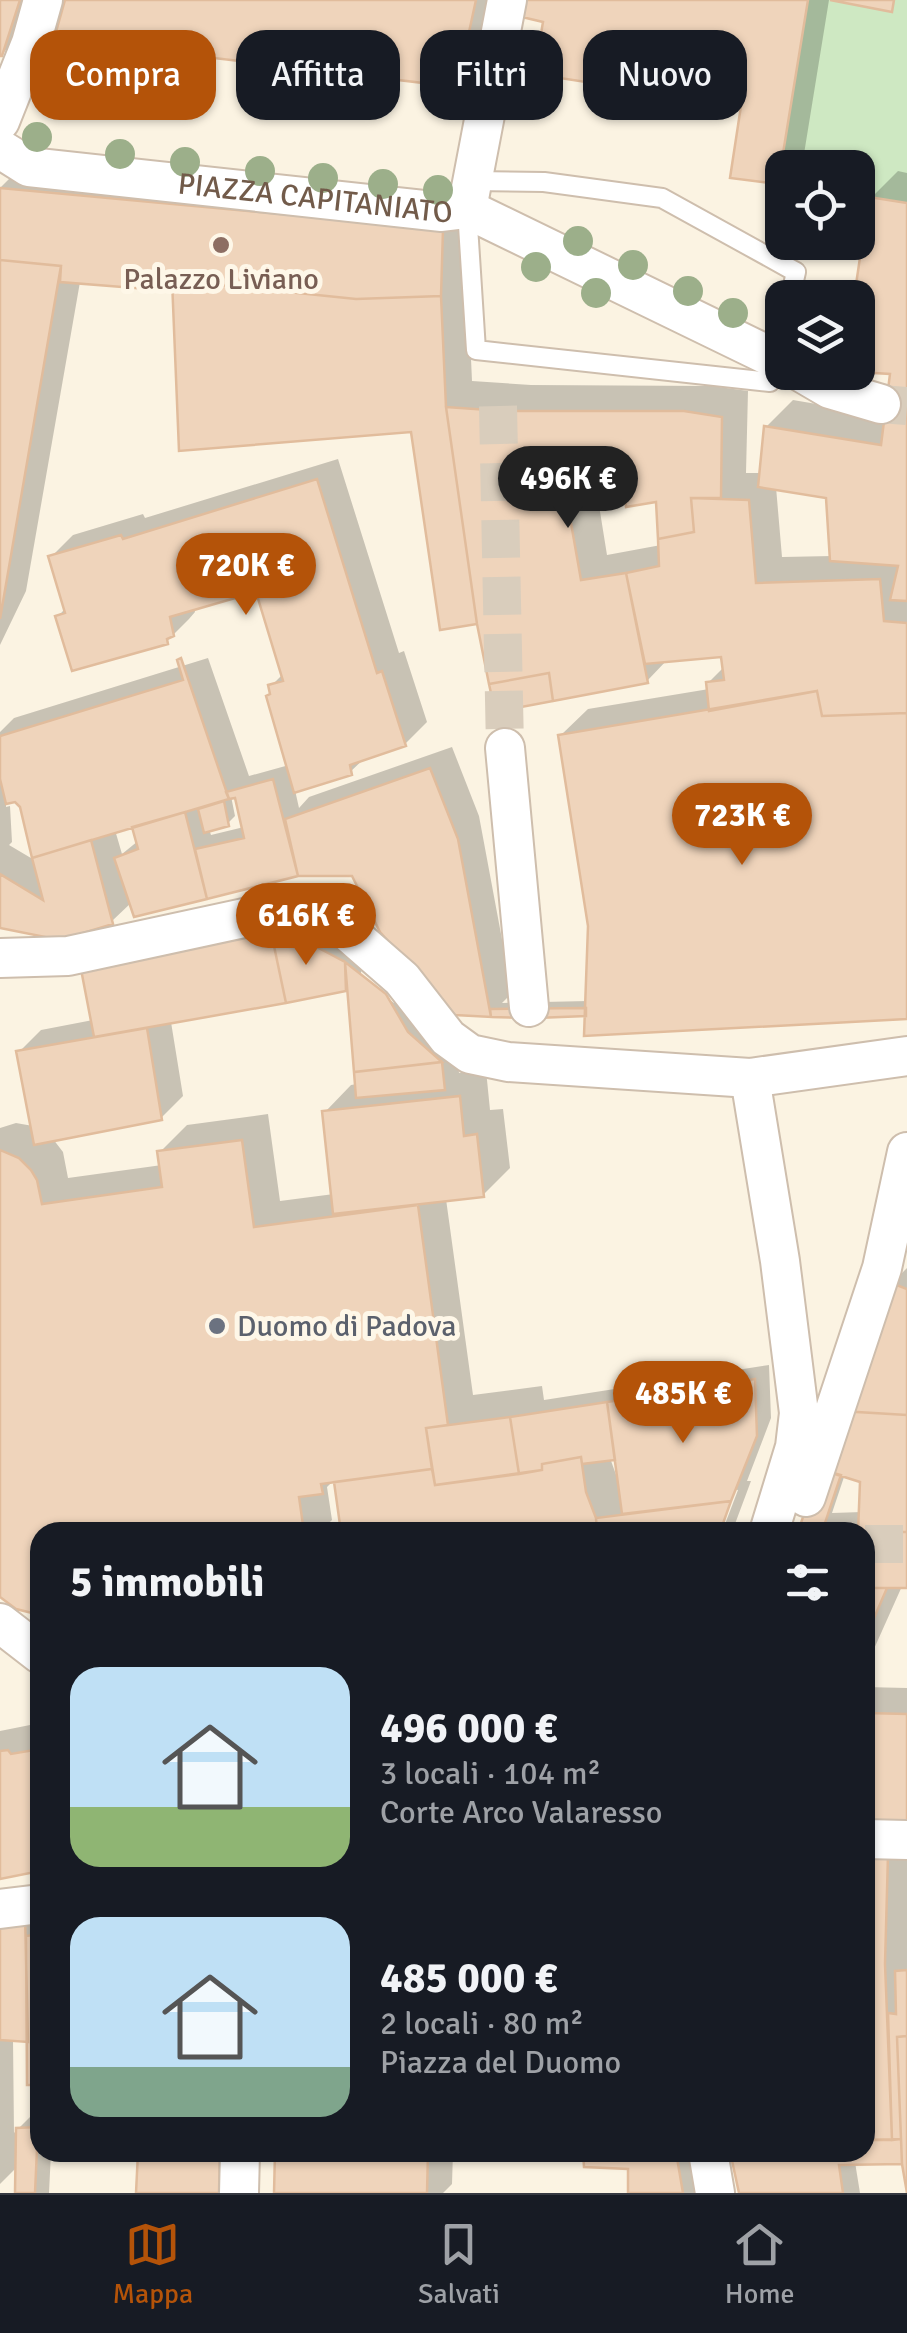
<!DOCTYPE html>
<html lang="it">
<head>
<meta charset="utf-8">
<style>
	body { margin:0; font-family:Signika,sans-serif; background:#20242c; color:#f1f3f6; height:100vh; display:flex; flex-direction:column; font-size:38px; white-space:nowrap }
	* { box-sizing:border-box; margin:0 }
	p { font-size:32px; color:#9ea1a6 }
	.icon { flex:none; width:55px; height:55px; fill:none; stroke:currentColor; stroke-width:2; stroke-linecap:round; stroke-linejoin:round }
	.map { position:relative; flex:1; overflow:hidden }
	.drawer { position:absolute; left:30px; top:1522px; width:845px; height:640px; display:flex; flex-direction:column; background:#171b24; border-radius:30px; box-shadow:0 2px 8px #0004 }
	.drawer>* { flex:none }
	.banner { position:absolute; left:30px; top:30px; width:848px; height:90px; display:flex; gap:20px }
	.fabs { position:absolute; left:765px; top:150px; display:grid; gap:20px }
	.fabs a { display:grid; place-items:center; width:110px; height:110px; border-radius:20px; background:#171b24; box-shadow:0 2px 8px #0004; font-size:50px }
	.price { position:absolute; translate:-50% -85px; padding:0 22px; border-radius:35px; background:#b45309; color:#fff; font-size:32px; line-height:65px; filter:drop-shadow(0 2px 5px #0008) }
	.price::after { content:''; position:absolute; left:50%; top:60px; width:30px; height:22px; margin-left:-15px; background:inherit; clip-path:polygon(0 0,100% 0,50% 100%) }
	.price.selected { background:#222; color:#fff }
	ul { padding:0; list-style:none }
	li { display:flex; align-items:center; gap:30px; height:250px; padding:0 40px }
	li span { display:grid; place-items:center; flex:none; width:280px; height:200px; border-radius:30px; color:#555 }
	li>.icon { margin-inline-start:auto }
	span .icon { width:120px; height:120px; fill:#fffc; stroke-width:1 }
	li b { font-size:42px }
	h2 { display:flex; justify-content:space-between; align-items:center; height:120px; padding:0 40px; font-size:42px }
	.pill { padding:0 35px; border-radius:30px; background:#171b24; box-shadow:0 2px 8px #0004; font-size:35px; line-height:90px }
	.pill.selected { background:#b45309; color:#fff }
	.menu { display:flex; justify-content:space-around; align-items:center; height:140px; border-top:2px solid #363941; background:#171b24; font-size:28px; color:#9ea1a6 }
	.menu a { display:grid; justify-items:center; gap:5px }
	.menu .selected { color:#b45309 }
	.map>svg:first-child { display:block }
	.green { fill:#cee8c2 }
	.shadow { fill:#0003; fill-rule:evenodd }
	.building { fill:#efd4bb; stroke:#e1bc9c; stroke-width:2.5 }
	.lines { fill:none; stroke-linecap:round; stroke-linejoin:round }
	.street-tunnel { stroke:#d9cdbc; stroke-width:38; stroke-dasharray:38 19; stroke-linecap:butt }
	.lane-casing { stroke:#cebead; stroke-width:22 }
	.street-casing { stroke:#cebead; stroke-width:42 }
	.lane { stroke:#fff; stroke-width:18 }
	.street { stroke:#fff; stroke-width:38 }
	.tree { fill:#9caf8a }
	.education-dot { fill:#8d6e63; stroke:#fef7e8; stroke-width:4 }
	.worship-dot { fill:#6b7280; stroke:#fef7e8; stroke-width:4 }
	.labels { text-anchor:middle; stroke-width:10; stroke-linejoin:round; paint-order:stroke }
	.street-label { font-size:30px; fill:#725b4a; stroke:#fef7e8 }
	.education-label { font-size:30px; fill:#785e54; stroke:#fef7e8 }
	.worship-label { font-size:30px; fill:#5b616d; stroke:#fef7e8; text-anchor:start }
</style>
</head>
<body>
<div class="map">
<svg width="907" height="2193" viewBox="0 0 907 2193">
	<rect width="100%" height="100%" fill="#fbf3e2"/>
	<!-- green -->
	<path class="green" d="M808 0H830L891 12 894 0H907V203L858 195V168H782V184H778Z"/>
	<!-- shadow -->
	<path class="shadow" d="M0 0H34L24 32 2 54Z
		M67 0H500L489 52 456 85Z
		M528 0H829L804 154 791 168H782V176L777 181 744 104 545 20Z
		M26 162 469 203 467 268 472 381 531 385 712 386 748 391 746 473H762L766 427 793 400 887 416 893 372 858 369V298L871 198 898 171 907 173V1016L456 1012 353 874 297 873 136 914 132 902 112 921 0 925V732L14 718 208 658 249 776 289 765 271 686 283 674 258 589 194 607 195 612 189 619 167 641 58 616 66 608 51 557 73 535 143 514 145 518 338 459 399 653 404 651 427 722 405 744 366 757 350 772 295 790 299 808 309 797 452 747 479 816 512 993 502 1003 588 1001 591 926 561 735 588 709 709 689 708 683 725 666 723 654 668 659 647 681 479 621 413 429 174 289 80 282 26 591 0 645V188ZM776 487 829 496 832 556 782 557ZM627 494 658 499 661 545 607 555 598 499ZM236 795 244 827 211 835 209 829 228 823 235 816 231 796ZM16 800 22 806 36 861 9 845 12 842 10 806 6 807V801ZM134 825 138 841 122 854 115 830Z
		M291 907 360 947 456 1046 459 1073 486 1070 490 1110 503 1109 510 1168 483 1195 446 1199 473 1395 542 1386 544 1400 769 1365 771 1418 747 1481H751L732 1532H722L738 1490 733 1489 717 1532H343L336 1478 327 1487 332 1520 319 1532H40V1611L0 1590V1128L16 1123 33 1126 19 1052 41 1030 93 1020ZM361 971 397 999 394 1003 361 978ZM348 988 357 1084 351 1085 325 1112 334 1194 280 1201 268 1114 187 1125 160 1152 162 1165 68 1178 63 1152 53 1139 161 1118 183 1096 171 1022ZM617 1457 619 1483 610 1458Z
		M907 1268V1583L903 1584 865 1669V1532H801L891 1284ZM845 1474 862 1480V1512L832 1513Z
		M865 1687 907 1688V1820L865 1819Z
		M35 1724 40 1728V1869L0 1876V1731Z
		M907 1829V2179L904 2161 855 2162 860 2193H741L734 2157 739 2152H865V1830Z
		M40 1895V2081L30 2040 13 2039 14 2133 34 2113H40V2152H51L49 2193H17V2167L0 2184V1900Z
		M40 2083V2107L36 2106V2086Z
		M140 2152H240L239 2193H138Z
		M278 2152H453L452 2184 443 2193H277Z
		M585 2152H693L699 2193H630L631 2166Z"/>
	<!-- building -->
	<path class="building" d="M0 0H20L2 56H0Z
		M65 0H476L457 87 54 39Z
		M525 0H808L778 184 730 178 741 106 534 74 543 22 522 17Z
		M830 0H894L892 12Z
		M0 188 443 229 441 296 356 299 172 280V291L60 282 61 266 0 260Z
		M869 197 907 203V601L890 600 898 566 830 561 826 498 758 487 764 426 881 445 890 374 858 372V298H854Z
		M0 260 61 266 0 619Z
		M172 280 356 299 441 296 446 407 477 624 440 630 411 432 179 451Z
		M446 407 503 411H684L722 417 721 498H691L694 532 658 539 656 502 626 507 625 497 568 506 581 580 626 573 648 683 553 701 549 673 489 684 477 624Z
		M317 479 377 673 382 671 406 746 350 765 352 775 294 793 266 696 270 694 268 685 283 681 256 592 170 617 174 636 167 639 168 644 72 671 55 616 65 613 48 556 121 535 123 539Z
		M691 498 749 500 756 583 880 579 884 621 907 623V713L822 716 817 691 709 711 706 682 724 680 721 657 645 664 626 573 659 566 658 539 694 532Z
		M181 658 229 799 32 858 20 807 15 802 6 804 0 779V736L183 680 177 660Z
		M549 673 553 701 495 712 489 684Z
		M817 691 822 716 907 713V1019L584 1036 588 926 558 735Z
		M430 768 458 839 491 1017 455 1015 380 932 352 876H298L285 819Z
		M273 779 298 876 207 899 195 849 244 838 235 798 229 799 226 792Z
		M224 801 229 826 204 833 198 809Z
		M185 812 207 899 134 917 114 858 138 849 132 827Z
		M91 840 113 924 60 940 0 928V874L43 900 32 858Z
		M277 926 345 962 346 991 286 1003 270 927Z
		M270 927 286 1003 94 1037 80 964Z
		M345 962 386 994 408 1032 442 1062 354 1072Z
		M586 1008V1016L536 1018 491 1017 490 1009Z
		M147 1028 162 1120 34 1145 16 1051Z
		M442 1062 445 1090 356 1098 354 1072Z
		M460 1096 464 1136 477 1134 484 1197 333 1214 322 1111Z
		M242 1140 254 1227 418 1205 448 1425 426 1428 432 1469 321 1484 323 1494 299 1497 304 1532H40V1615L16 1609 0 1597V1150L19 1158 31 1170 37 1180 42 1204 162 1187 157 1151Z
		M889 1282 907 1289V1415L841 1411Z
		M755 1379 757 1436 731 1501 622 1514 607 1402Z
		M607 1402 615 1460 582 1464 581 1457 542 1464V1470L519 1474 510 1417Z
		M841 1411 907 1415V1532H858L860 1482 819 1469Z
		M510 1417 519 1474 435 1485 426 1428Z
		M581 1457 586 1492 596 1518 597 1532H341L334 1482 432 1469 435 1485 542 1470V1464Z
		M819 1469 841 1475 822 1532H798Z
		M731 1501 720 1532H597L596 1518Z
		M851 1532H907V1588H865V1532Z
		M865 1588H887L865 1639Z
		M865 1713 907 1714V1823L865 1822Z
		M40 1749V1871L0 1879V1751L8 1750 11 1754Z
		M865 1855H888L885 1964 892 2140H865Z
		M25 1915 28 2042 0 2040V1918Z
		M40 1934V2085H27L26 1936Z
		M907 1970V2036L897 2037 901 2139 892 2140 888 2013 896 2014 895 1971Z
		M907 2036V2193L902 2164 897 2037Z
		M38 2127 35 2193H15L16 2128Z
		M901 2139 902 2164 839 2165 843 2193H739L731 2156 756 2152H865V2140Z
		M138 2152H220L219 2193H136Z
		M275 2152H428L427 2193H274Z
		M583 2152H676L683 2193H628V2169L584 2167Z"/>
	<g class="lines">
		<!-- street-tunnel -->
		<path class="street-tunnel" d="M881 404 907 406
			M498 406 505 748
			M865 1544H907"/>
		<!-- lane casing -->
		<g class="lane-casing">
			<path id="lane" d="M473 181 544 182 662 198 796 272 790 298
				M467 210 476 350 770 382 782 327"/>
		</g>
		<!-- street casing -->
		<g class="street-casing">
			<g id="street">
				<path d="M0 121 31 43 43 0"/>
				<path id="s1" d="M0 149 29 167 442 212 467 209 782 362"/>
				<path d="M467 209 507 0"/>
				<path d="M801 372 830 389 881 404"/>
				<path d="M505 748 529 1007"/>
				<path d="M0 958 68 956 281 910 339 924 402 979 448 1038 470 1054 508 1062 750 1078 907 1056"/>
				<path d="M750 1078 780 1261 799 1413 795 1447 769 1532"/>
				<path d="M806 1497 882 1268 907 1152"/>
				<path d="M0 1623 40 1654"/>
				<path d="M865 1839 907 1840"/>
				<path d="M0 1909 40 1904"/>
				<path d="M708 2152 715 2193"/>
				<path d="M239 2193 240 2152"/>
			</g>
		</g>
		<!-- lane -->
		<use href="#lane" class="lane"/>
		<!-- street -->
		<use href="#street" class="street"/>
	</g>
	<!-- trees -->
	<g class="tree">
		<circle cx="37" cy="137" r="15"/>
		<circle cx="120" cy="154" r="15"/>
		<circle cx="185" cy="162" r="15"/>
		<circle cx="260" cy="171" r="15"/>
		<circle cx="323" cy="178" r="15"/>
		<circle cx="383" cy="184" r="15"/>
		<circle cx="438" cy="190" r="15"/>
		<circle cx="578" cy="241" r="15"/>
		<circle cx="633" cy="265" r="15"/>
		<circle cx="536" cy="267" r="15"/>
		<circle cx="688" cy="291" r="15"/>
		<circle cx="596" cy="293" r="15"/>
		<circle cx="733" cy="313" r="15"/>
	</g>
	<!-- markers -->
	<circle class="education-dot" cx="221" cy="245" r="10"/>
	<circle class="worship-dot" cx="217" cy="1326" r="10"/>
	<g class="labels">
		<!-- street labels -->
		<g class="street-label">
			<text dy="10" stroke="none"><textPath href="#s1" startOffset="322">PIAZZA CAPITANIATO</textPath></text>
		</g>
		<!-- education labels -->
		<g class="education-label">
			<text x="221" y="289">Palazzo Liviano</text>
		</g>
		<!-- worship labels -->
		<g class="worship-label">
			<text x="237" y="1336">Duomo di Padova</text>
		</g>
	</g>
</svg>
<div class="fabs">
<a><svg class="icon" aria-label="locate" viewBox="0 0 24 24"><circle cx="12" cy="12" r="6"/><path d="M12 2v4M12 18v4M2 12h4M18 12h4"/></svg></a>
<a><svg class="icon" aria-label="layers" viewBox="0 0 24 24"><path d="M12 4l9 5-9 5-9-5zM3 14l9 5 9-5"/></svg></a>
</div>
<b class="price selected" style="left:568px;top:531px">496K €</b>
<b class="price" style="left:246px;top:618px">720K €</b>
<b class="price" style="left:742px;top:868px">723K €</b>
<b class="price" style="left:306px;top:968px">616K €</b>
<b class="price" style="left:683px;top:1446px">485K €</b>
<div class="banner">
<a class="pill selected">Compra</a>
<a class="pill">Affitta</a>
<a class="pill">Filtri</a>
<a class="pill">Nuovo</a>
</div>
<section class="drawer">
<h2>5 immobili<svg class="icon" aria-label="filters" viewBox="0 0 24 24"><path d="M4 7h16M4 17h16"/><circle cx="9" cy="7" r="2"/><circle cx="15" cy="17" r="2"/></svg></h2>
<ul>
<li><span style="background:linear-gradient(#bfe0f5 70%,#8fb573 0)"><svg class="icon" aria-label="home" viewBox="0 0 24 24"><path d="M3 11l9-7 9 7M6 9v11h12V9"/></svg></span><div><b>496 000 €</b><p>3 locali · 104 m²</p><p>Corte Arco Valaresso</p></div></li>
<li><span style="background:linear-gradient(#bfe0f5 75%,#7fa58c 0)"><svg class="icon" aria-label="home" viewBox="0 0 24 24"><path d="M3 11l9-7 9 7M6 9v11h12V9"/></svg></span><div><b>485 000 €</b><p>2 locali · 80 m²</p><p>Piazza del Duomo</p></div></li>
</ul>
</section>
</div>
<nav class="menu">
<a class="selected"><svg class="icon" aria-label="map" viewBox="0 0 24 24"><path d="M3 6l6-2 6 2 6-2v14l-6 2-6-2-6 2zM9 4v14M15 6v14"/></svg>Mappa</a>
<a><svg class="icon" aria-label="saved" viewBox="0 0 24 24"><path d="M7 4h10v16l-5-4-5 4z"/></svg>Salvati</a>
<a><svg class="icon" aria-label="home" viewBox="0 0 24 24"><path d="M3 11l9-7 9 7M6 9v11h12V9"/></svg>Home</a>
</nav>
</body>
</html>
